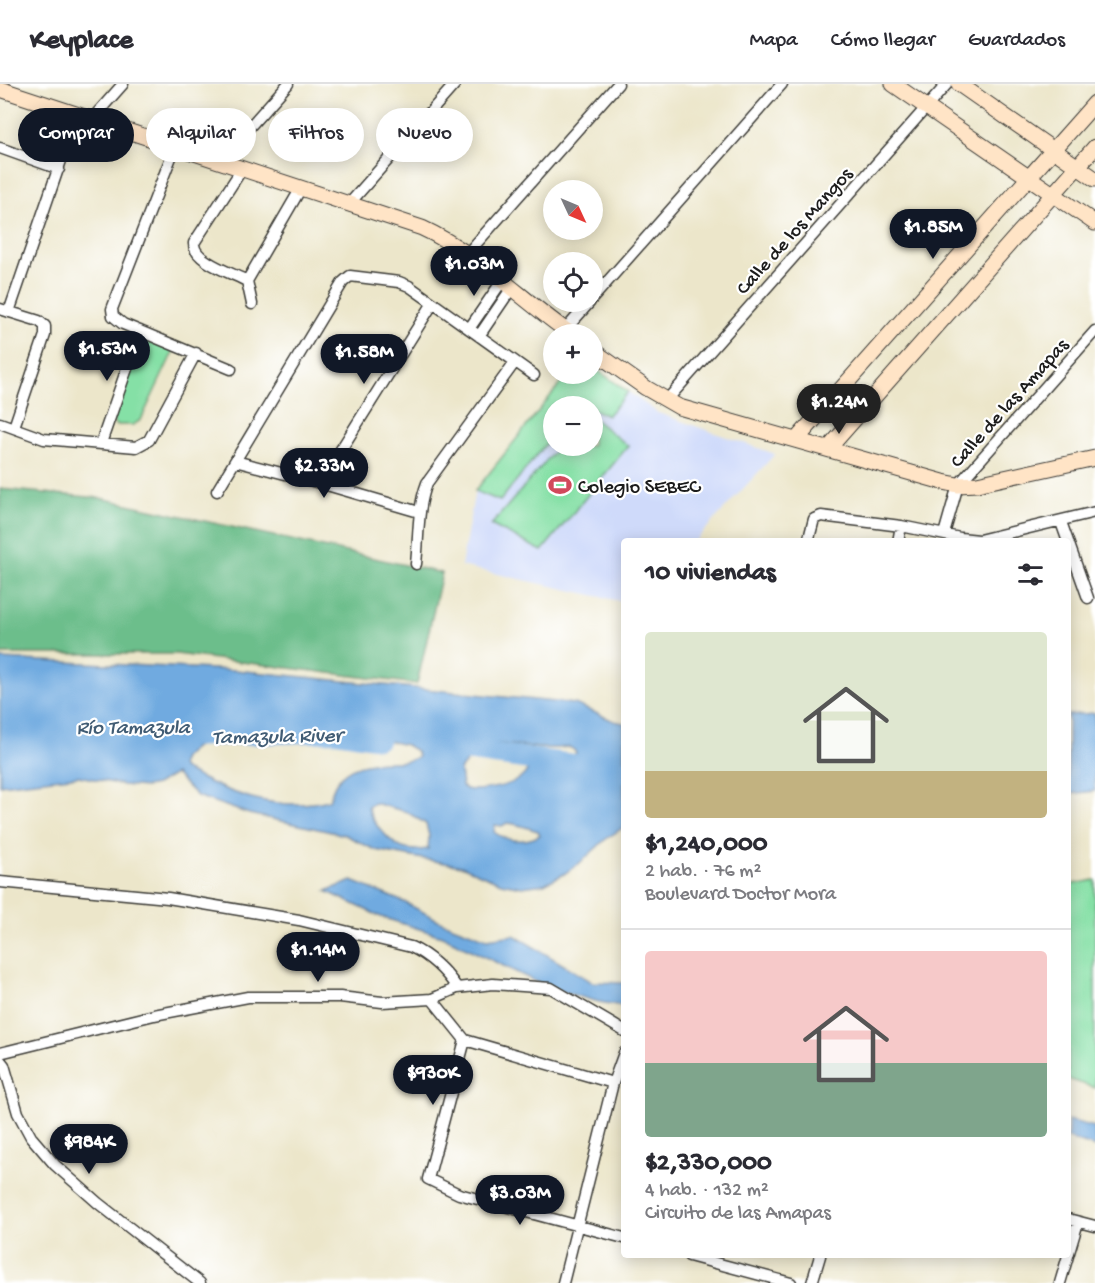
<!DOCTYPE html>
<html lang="es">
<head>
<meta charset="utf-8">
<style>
	body { margin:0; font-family:"Gochi Hand",sans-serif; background:#f7f7f7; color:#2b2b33; height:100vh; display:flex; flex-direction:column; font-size:22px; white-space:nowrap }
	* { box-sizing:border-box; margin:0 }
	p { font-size:20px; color:#7c7c81 }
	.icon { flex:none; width:33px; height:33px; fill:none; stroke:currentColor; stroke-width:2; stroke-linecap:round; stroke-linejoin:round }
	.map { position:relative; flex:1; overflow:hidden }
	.sheet { position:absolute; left:621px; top:454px; width:450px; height:720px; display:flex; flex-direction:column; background:#fff; border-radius:6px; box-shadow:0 3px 15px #0003 }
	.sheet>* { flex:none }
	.hud { position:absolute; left:18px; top:24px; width:513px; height:54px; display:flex; gap:12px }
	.needle { width:39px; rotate:134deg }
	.controls { position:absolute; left:543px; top:96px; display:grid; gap:12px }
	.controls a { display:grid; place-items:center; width:60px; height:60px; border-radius:50%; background:#fff; box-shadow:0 3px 15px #0003; font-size:30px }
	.price { position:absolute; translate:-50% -51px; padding:0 14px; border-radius:21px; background:#111827; color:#fff; font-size:20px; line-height:39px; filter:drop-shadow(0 2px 3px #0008) }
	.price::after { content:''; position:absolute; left:50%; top:36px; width:18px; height:14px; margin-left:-9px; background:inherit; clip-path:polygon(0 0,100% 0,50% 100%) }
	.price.active { background:#222; color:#fff }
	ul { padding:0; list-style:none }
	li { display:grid; align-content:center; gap:12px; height:318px; padding:0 24px }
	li+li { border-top:2px solid #e1e1e2 }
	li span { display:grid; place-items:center; height:186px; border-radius:6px; color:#555 }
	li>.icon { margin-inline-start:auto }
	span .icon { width:108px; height:108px; fill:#fffc; stroke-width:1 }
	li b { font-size:26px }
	h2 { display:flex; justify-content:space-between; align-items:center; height:72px; padding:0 24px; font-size:26px }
	.pill { padding:0 21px; border-radius:27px; background:#fff; box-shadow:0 3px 15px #0003; font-size:21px; line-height:54px }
	.pill.active { background:#111827; color:#fff }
	header { display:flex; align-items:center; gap:36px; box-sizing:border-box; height:84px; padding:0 30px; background:#fff; border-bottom:2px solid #e1e1e2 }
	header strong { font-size:28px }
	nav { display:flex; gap:33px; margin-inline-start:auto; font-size:21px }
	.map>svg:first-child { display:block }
	.built { fill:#cfdafa; fill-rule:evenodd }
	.green { fill:#85e0a6; stroke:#507e61; stroke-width:1.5 }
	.forest { fill:#6cbe8b; stroke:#446d54; stroke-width:1.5 }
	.water { fill:#6faae0; stroke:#46637e; stroke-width:1.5; fill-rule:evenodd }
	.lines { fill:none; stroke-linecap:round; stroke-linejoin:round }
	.river { stroke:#6faae0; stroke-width:22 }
	.street-casing { stroke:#3b3a36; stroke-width:13 }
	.secondary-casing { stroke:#3b3a36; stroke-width:17 }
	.street { stroke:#fff; stroke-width:10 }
	.secondary { stroke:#ffe4c6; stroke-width:15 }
	.labels { text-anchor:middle; stroke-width:4.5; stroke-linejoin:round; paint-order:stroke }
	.street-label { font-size:20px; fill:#1c1c1c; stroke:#fff }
	.poi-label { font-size:20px; fill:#1c1c1c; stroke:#fff; text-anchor:start }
	.water-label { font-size:21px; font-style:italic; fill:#415c74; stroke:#fff }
</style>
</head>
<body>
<header>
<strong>Keyplace</strong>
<nav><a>Mapa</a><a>Cómo llegar</a><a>Guardados</a></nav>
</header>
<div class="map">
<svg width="1095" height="1199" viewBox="0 0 1095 1199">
	<rect width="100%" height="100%" fill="#fff"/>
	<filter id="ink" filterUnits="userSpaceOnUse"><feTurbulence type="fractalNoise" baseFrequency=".0167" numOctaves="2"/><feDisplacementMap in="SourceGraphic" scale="12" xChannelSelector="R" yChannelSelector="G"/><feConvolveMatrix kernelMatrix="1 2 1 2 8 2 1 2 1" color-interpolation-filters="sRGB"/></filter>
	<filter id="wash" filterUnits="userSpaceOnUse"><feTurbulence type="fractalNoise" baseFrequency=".008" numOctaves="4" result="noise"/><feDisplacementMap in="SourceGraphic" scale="24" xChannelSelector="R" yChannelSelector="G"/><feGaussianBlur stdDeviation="1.35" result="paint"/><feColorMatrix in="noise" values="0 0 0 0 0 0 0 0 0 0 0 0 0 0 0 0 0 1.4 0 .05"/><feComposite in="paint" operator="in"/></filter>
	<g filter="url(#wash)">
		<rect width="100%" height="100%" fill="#ece6ca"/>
		<!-- built -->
		<path class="built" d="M593 283 658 329 775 370 695 457 624 458V518L461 482 475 407 568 290H592ZM554 322H592V362H554Z"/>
		<!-- green -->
		<path class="green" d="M138 252 174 266 141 336 133 341H116L112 336Z
			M593 283 628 308 607 332 593 325 592 322 580 319 577 322H554L553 351 500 417 475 407 568 290H592Z
			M593 334 628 362 542 467 491 441 559 362H592Z
			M1095 796V1004L1068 995V801Z"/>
		<!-- forest -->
		<path class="forest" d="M0 405 100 414 442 489 417 600 176 570H0Z"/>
		<!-- water -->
		<path class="water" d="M0 575 235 586 575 620 614 637 624 639V743L606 755 582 777 564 790 544 800 522 803 501 799 461 782 375 766 345 751 249 730 197 712 175 690 156 701 146 703 123 701 79 692 0 701ZM241 642 334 645 406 661 416 667 418 672C410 678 400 678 391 678 370 678 348 680 336 699 333 704 331 711 329 716 277 729 226 709 182 684L181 679 183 674C197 660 221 643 241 642ZM481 660C507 658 533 666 559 664 567 663 572 662 576 669L573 672 544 680 530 679C528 682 528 685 526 688 518 702 480 708 466 705L462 702 460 686ZM374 719 407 728 426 740 429 752 428 765C406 768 397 765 382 747 375 740 370 733 368 723ZM507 739C518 740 527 744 538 747L540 751C526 759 507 758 494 748L495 741 502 742Z
			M1095 629V707L1068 710V631Z
			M352 797 404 818 442 838 487 855 514 851 592 898 624 899V922L599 918 549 904 442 852 381 833 326 807Z
			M1068 1036 1095 1043V1063L1068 1054Z"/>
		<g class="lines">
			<!-- river -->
			<path class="river" d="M184 652 335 647 379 654
				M444 663 624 688"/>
		</g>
	</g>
	<g filter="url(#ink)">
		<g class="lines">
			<!-- street casing -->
			<g class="street-casing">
				<path id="street" d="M92 35 123 0
					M175 63 112 225 113 232 123 240 231 285
					M0 64 59 85
					M219 77 288 0
					M242 85 194 159C193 177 232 189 247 197
					M349 120 455 0
					M466 171 618 0
					M592 215 782 0
					M252 220 247 197 301 104
					M0 225 39 237 45 242V251L14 343
					M9 228 77 30
					M469 245 502 197
					M565 246 590 218
					M479 252 511 205
					M666 317 947 0
					M0 339 44 355 136 363 149 356 196 269
					M101 359 140 247
					M235 377 320 399 419 428
					M320 399 433 219
					M217 407 343 198 350 192 399 198 409 202 534 291
					M1061 438 1088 514
					M944 450 958 401 1095 247
					M808 458 814 435 821 432 901 442 960 454 979 456 1095 428
					M898 458 901 442
					M416 480C419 453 417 425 427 399L515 278
					M0 798 168 814 299 836 411 863C429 871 446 887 457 904
					M432 915 465 956 613 999
					M465 956 428 1095 459 1110 624 1154
					M0 969 154 931 248 913H340L382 918 432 915 457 904 493 900 551 904 624 947
					M0 976 4 981 18 1029 31 1053 55 1081 98 1119 200 1199
					M1068 1135 1095 1142
					M689 1172 791 1199
					M563 1199 613 999 624 969
					M812 1199 820 1172
					M1060 1199 1078 1138"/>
			</g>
			<!-- secondary casing -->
			<g class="secondary-casing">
				<path id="secondary" d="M893 0 1095 139
					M959 0 1095 95
					M0 5 422 144C477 169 522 216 571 250
					M592 266 646 304 679 323 943 398 958 401 977 400 1095 374
					M796 356 1095 19
					M828 365 1095 63"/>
			</g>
			<!-- street -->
			<use href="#street" class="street"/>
			<!-- secondary -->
			<use href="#secondary" class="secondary"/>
		</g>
	</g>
	<!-- icons -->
	<defs>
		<g id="stadium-bare" transform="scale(1.8)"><path d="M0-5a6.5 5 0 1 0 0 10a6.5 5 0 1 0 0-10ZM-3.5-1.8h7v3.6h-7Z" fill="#d1495b" stroke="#fff" stroke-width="2.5" paint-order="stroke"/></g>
	</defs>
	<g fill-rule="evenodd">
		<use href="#stadium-bare" x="560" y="401"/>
	</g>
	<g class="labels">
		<!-- street labels -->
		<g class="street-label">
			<text transform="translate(793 146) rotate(-48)" y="7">Calle de los Mangos</text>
			<text transform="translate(1008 318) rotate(-48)" y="7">Calle de las Amapas</text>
		</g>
		<!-- poi labels -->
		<g class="poi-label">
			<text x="578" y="408">Colegio SEBEC</text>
		</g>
		<!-- water labels -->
		<g class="water-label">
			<text x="133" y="649">Río Tamazula</text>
			<text transform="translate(277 651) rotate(-1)" y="7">Tamazula River</text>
		</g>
	</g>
</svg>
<div class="controls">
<a><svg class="needle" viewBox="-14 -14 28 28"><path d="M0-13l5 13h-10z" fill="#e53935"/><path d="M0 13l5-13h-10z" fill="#7c7c81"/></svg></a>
<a><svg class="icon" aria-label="locate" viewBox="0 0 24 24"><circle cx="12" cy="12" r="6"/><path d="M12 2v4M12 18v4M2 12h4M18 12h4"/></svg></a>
<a>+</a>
<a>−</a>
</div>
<b class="price" style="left:933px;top:176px">$1.85M</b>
<b class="price" style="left:474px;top:213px">$1.03M</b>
<b class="price" style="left:107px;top:298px">$1.53M</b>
<b class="price" style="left:364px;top:301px">$1.58M</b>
<b class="price active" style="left:839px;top:351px">$1.24M</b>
<b class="price" style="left:324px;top:415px">$2.33M</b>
<b class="price" style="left:318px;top:899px">$1.14M</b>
<b class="price" style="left:433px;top:1022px">$930K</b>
<b class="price" style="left:89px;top:1091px">$984K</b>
<b class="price" style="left:520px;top:1142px">$3.03M</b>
<div class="hud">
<a class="pill active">Comprar</a>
<a class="pill">Alquilar</a>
<a class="pill">Filtros</a>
<a class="pill">Nuevo</a>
</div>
<section class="sheet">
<h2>10 viviendas<svg class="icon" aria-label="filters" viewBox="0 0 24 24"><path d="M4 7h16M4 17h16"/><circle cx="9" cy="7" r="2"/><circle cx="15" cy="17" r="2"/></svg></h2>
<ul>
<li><span style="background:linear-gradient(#dfe7d0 75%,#c2b280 0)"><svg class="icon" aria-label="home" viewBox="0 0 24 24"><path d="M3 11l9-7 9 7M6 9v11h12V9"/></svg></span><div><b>$1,240,000</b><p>2 hab. · 76 m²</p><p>Boulevard Doctor Mora</p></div></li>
<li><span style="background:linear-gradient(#f6c9c9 60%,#7fa58c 0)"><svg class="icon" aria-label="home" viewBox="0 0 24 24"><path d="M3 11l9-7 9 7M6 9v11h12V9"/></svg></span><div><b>$2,330,000</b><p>4 hab. · 132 m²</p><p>Circuito de las Amapas</p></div></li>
</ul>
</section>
</div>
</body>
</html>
